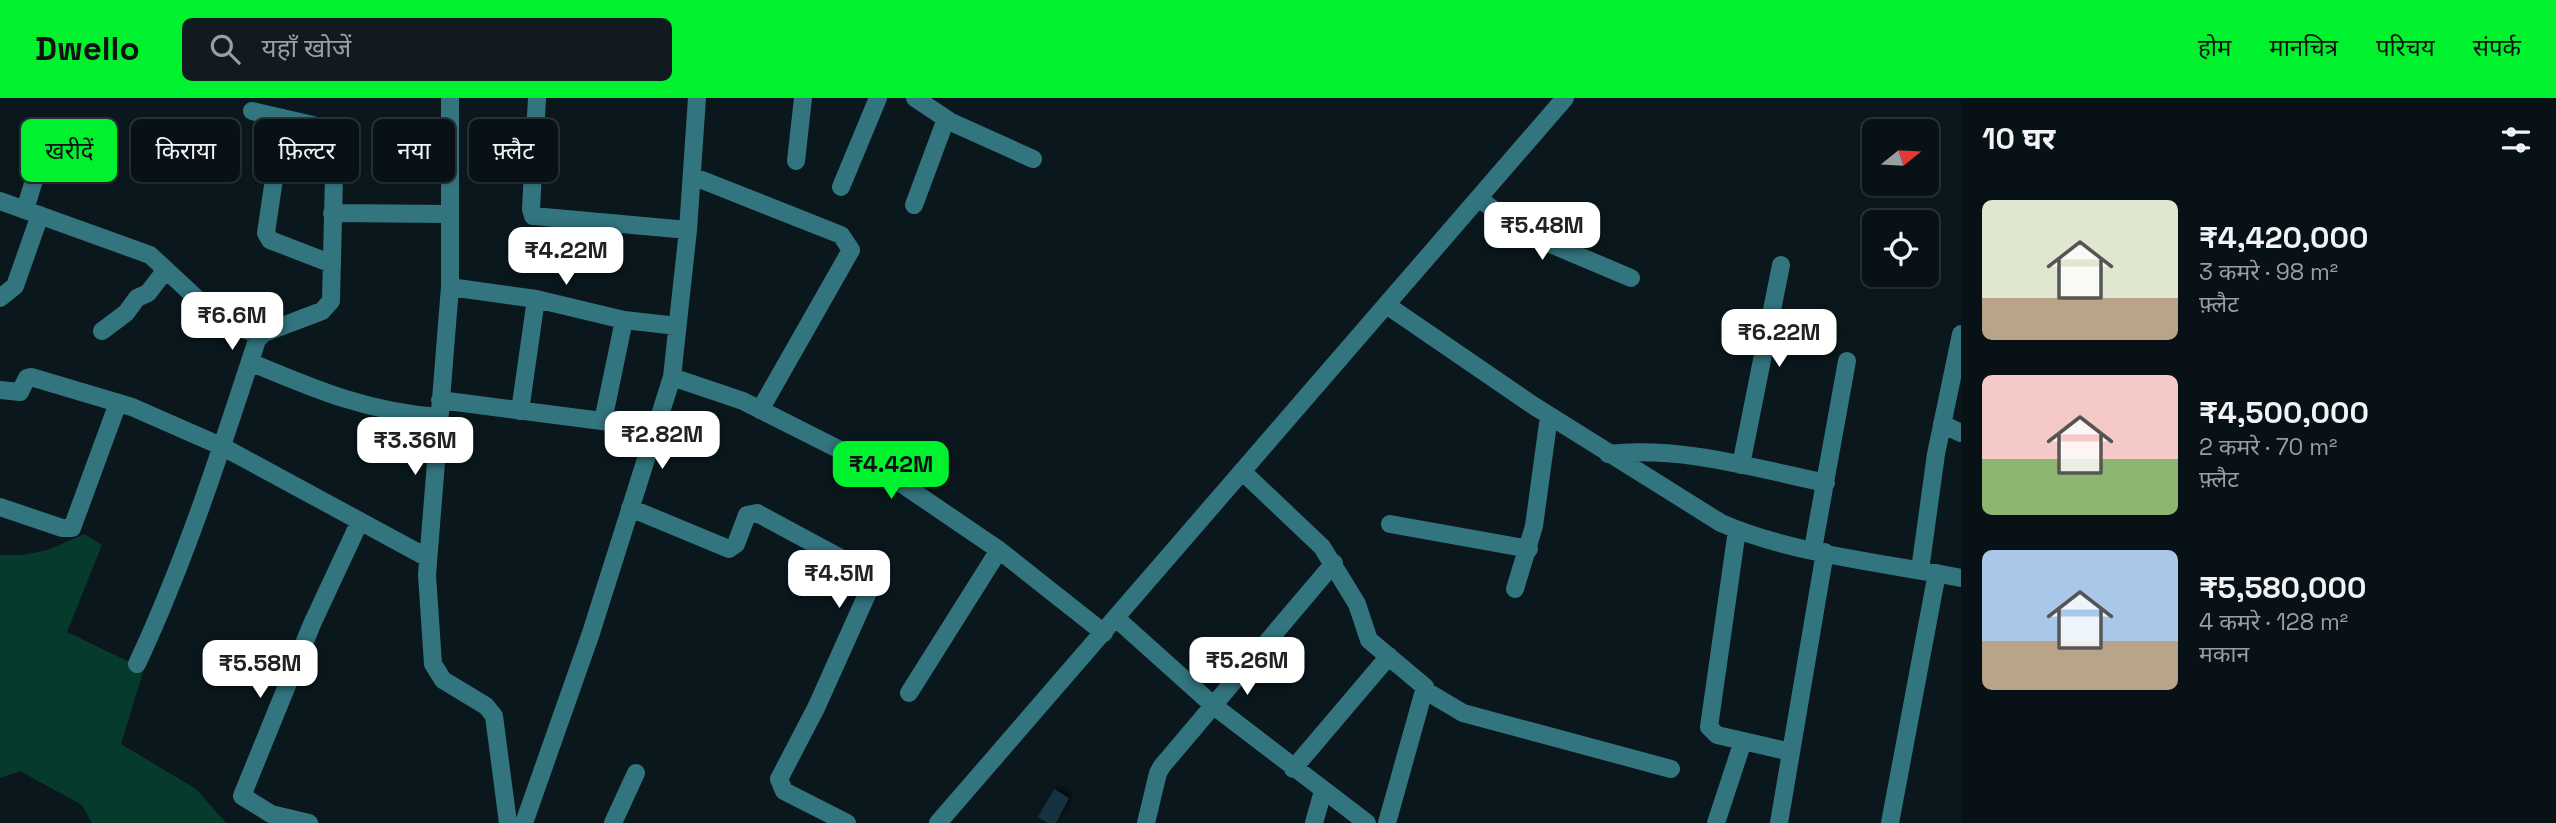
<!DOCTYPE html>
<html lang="hi">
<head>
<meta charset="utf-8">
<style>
	body { margin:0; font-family:"Space Grotesk","Noto Sans Devanagari",sans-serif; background:#111b1f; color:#f1f3f6; height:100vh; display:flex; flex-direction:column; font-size:26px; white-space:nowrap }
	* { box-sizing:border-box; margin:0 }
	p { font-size:23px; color:#989ea1 }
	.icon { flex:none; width:38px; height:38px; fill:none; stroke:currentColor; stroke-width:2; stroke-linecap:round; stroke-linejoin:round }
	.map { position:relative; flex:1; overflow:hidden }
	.panel { display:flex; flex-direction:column; background:#081216; width:595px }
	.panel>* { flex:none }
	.hud { position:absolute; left:21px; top:21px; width:665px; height:63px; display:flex; gap:14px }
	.needle { width:46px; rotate:72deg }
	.fabs { position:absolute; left:1862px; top:21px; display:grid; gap:14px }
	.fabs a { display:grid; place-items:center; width:77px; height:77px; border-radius:10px; background:#081216; box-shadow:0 2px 5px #0004,0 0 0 2px #293235; font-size:35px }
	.price { position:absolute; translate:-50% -60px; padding:0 16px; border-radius:14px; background:#fff; color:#222; font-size:23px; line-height:46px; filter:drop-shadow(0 2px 4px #0008) }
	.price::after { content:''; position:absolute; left:50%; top:42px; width:21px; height:16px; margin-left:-10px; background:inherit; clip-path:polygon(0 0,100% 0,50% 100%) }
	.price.selected { background:#00f12d; color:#111 }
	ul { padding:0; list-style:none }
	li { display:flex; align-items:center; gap:21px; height:175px; padding:0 21px }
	li span { display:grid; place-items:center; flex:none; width:196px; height:140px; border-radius:10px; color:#555 }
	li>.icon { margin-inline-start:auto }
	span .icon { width:84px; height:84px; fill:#fffc; stroke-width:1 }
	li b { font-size:30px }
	h2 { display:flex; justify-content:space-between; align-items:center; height:84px; padding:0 21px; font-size:30px }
	.chip { padding:0 24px; border-radius:10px; background:#081216; box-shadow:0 2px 5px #0004,0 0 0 2px #293235; font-size:24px; line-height:63px }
	.chip.selected { background:#00f12d; color:#111 }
	header { display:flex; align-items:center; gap:42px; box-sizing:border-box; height:98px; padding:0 35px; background:#00f12d; color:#111 }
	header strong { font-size:33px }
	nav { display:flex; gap:38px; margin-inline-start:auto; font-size:24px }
	.search { width:490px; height:63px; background:#111b1f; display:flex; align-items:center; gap:18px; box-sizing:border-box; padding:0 24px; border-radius:10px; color:#989ea1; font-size:26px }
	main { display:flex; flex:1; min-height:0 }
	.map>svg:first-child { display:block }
	.water { fill:#063a2c }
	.building { fill:#16333f; filter:url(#shadow) }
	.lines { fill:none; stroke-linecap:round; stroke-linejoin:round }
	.minor { stroke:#33757f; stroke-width:18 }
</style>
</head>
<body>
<header>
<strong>Dwello</strong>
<div class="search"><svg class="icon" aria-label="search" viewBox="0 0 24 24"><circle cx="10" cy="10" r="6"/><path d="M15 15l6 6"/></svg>यहाँ खोजें</div>
<nav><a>होम</a><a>मानचित्र</a><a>परिचय</a><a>संपर्क</a></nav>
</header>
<main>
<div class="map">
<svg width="1961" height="725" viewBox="0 0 1961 725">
	<defs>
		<filter id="shadow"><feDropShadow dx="4" dy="-4" stdDeviation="3.5" flood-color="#0009"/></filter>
	</defs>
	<rect width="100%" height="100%" fill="#0a181d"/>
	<!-- water -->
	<path class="water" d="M84 436 102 447 67 534 144 571 121 646 196 691 226 725H92L82 707 20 673 0 680V457H23L48 452Z"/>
	<!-- building -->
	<path class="building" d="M1054 691 1069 700 1056 725H1048L1038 719Z"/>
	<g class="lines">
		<!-- minor -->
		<path class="minor" d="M450 0V189L427 477 433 566 443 582 486 608 494 618 508 725
			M537 0 531 111 533 118 688 132
			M915 0 951 24 1033 61
			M283 20 266 135 270 142 332 166
			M796 63 803 0
			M276 67 334 77
			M692 78 841 137 851 152 760 312
			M841 89 878 0
			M1480 101 1522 134 1631 180
			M0 103 150 157 221 223 260 237
			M914 107 946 21
			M25 112 47 39
			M332 115 449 116
			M450 189 536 201 624 222 677 228
			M0 200 15 188 40 117
			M1388 208 1534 308 1721 425C1792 456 1884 465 1961 480
			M102 233 126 215 137 200 148 195 165 173
			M250 264C317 292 365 313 439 319
			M672 279 743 303 858 361 905 388 999 452 1104 535
			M0 292 20 294 27 280 31 279 132 309 223 349 428 460
			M440 302 656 330
			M520 313 536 201
			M603 323 624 222
			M1942 326 1961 335
			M1608 356C1682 348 1754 370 1826 385
			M1741 367 1781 167
			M1244 375 1322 449 1357 506 1369 542 1425 589 1387 725
			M0 409 62 430H72L118 305
			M630 410 729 451 736 446 747 417 757 415 872 477 873 483 816 610 779 681 784 693 847 725
			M1390 426 1529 451
			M1737 432 1709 629 1717 637 1791 654
			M1813 451 1847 263
			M1920 472 1936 356 1961 236
			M1515 491 1534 428 1549 318
			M1117 521 1214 608 1367 725
			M137 566C186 461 221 352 257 242L264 235 322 213 331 203 335 36 330 31 252 13
			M1426 593 1463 615 1671 671
			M909 595 999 452
			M1293 671 1389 558
			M309 725 271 716 242 698 312 526 360 423
			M524 725 591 535 672 279 688 132 697 0
			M613 725 636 675
			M938 725 1565 0
			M1146 725 1158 675 1162 668 1334 465
			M1314 725 1323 693
			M1716 725 1743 643
			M1779 725 1825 454
			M1890 725 1937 475"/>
	</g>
</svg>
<div class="fabs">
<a><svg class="needle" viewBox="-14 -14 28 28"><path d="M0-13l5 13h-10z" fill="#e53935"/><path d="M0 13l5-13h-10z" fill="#989ea1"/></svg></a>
<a><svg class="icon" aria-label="locate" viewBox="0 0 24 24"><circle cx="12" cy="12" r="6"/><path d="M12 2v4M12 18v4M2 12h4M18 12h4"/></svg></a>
</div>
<b class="price" style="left:1542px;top:164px">₹5.48M</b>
<b class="price" style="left:566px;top:189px">₹4.22M</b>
<b class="price" style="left:232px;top:254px">₹6.6M</b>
<b class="price" style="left:1779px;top:271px">₹6.22M</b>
<b class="price" style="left:662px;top:373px">₹2.82M</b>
<b class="price" style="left:415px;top:379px">₹3.36M</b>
<b class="price selected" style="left:891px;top:403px">₹4.42M</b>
<b class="price" style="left:839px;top:512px">₹4.5M</b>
<b class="price" style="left:1247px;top:599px">₹5.26M</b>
<b class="price" style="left:260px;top:602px">₹5.58M</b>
<div class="hud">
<a class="chip selected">खरीदें</a>
<a class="chip">किराया</a>
<a class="chip">फ़िल्टर</a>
<a class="chip">नया</a>
<a class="chip">फ़्लैट</a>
</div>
</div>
<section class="panel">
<h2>10 घर<svg class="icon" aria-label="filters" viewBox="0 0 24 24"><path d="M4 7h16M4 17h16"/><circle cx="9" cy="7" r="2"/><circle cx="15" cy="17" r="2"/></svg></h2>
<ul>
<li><span style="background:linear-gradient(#dfe7d0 70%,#b9a48a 0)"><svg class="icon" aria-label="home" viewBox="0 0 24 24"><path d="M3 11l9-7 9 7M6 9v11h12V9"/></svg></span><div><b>₹4,420,000</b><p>3 कमरे · 98 m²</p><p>फ़्लैट</p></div></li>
<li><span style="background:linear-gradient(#f6c9c9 60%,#8fb573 0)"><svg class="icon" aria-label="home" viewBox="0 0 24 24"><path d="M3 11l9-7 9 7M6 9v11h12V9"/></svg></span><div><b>₹4,500,000</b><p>2 कमरे · 70 m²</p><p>फ़्लैट</p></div></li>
<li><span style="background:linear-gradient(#a9c7e8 65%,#b9a48a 0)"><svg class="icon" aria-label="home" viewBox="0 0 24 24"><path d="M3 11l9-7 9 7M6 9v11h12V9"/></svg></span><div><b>₹5,580,000</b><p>4 कमरे · 128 m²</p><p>मकान</p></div></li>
</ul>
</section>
</main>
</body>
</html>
